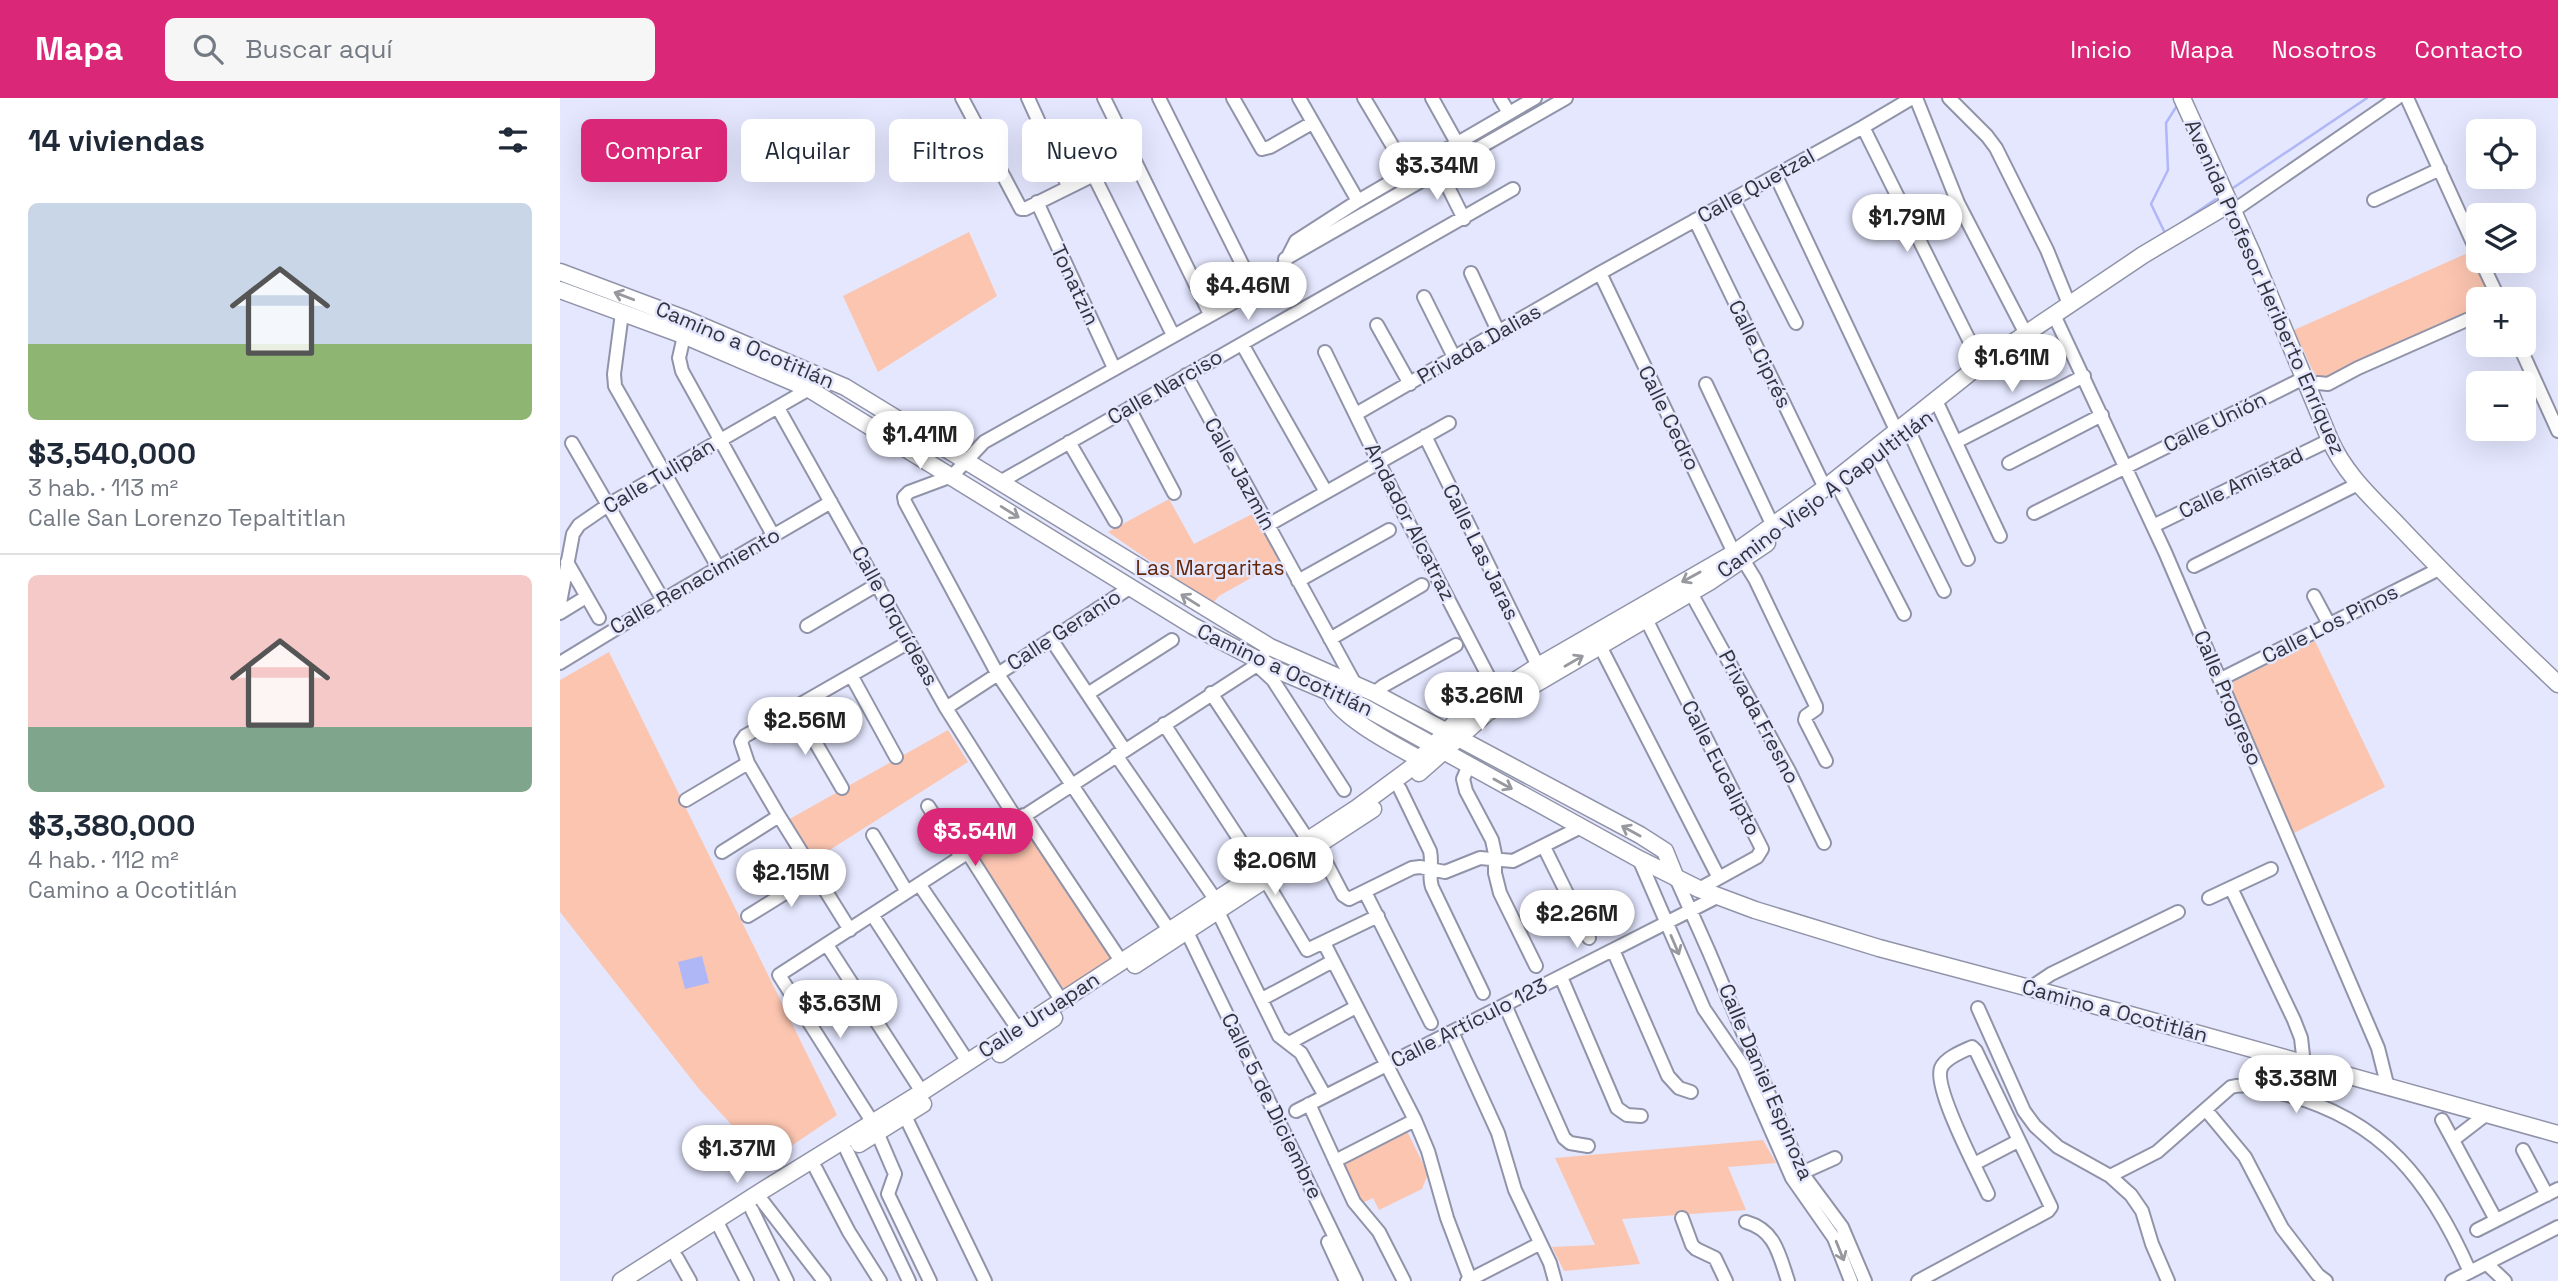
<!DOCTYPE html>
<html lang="es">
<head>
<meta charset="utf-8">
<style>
	body { margin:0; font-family:"Space Grotesk",sans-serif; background:#f6f6f7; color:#1f2937; height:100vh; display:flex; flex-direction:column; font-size:26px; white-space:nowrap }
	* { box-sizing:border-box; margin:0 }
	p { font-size:23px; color:#747a83 }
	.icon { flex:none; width:38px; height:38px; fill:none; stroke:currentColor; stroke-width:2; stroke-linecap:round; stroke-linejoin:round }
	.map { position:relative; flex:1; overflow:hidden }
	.drawer { display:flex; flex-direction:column; background:#fff; width:560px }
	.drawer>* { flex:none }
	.top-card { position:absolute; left:21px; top:21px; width:665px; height:63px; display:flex; gap:14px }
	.controls { position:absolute; left:1906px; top:21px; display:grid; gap:14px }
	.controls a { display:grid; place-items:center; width:70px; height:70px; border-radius:10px; background:#fff; box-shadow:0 7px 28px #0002; font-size:35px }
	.price { position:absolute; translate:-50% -60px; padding:0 16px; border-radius:24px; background:#fff; color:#222; font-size:23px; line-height:46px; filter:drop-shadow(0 2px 4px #0008) }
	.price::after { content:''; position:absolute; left:50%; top:42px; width:21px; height:16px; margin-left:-10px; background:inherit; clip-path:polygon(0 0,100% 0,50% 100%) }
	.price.on { background:#db2777; color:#fff }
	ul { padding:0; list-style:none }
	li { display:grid; align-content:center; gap:14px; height:371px; padding:0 28px }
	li+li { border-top:2px solid #e0e1e3 }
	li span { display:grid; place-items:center; height:217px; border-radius:10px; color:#555 }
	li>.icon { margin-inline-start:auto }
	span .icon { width:126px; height:126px; fill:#fffc; stroke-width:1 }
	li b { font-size:30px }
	h2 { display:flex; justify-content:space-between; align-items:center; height:84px; padding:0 28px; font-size:30px }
	.chip { padding:0 24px; border-radius:10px; background:#fff; box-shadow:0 7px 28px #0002; font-size:24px; line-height:63px }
	.chip.on { background:#db2777; color:#fff }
	header { display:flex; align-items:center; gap:42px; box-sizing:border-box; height:98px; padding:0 35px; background:#db2777; color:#fff }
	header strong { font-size:33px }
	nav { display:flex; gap:38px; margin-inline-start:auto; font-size:24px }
	.search { width:490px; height:63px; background:#f6f6f7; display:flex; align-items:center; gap:18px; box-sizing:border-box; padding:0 24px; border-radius:10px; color:#747a83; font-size:26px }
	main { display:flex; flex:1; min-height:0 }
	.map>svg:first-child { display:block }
	.green { fill:#fbc5b0 }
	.water { fill:#afb7f7 }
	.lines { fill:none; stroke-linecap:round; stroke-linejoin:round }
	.stream { stroke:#afb7f7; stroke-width:2.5 }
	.minor-casing { stroke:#9194a9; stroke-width:16 }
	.major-casing { stroke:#9194a9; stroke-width:19 }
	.minor { stroke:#fff; stroke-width:12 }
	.major { stroke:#fff; stroke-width:16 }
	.oneway { stroke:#98999e }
	.labels { text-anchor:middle; stroke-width:5; stroke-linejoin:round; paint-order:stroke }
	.street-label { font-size:21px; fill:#32333c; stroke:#e4e7fe }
	.park-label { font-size:21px; fill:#642709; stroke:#e4e7fe }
</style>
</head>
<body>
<header>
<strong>Mapa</strong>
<div class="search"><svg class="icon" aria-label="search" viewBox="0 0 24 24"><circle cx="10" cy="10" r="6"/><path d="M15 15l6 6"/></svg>Buscar aquí</div>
<nav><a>Inicio</a><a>Mapa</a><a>Nosotros</a><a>Contacto</a></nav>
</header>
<main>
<section class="drawer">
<h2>14 viviendas<svg class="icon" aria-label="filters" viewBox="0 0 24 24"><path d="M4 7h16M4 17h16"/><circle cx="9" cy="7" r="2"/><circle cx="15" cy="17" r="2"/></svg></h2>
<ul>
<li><span style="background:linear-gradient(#c9d6e8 65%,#8fb573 0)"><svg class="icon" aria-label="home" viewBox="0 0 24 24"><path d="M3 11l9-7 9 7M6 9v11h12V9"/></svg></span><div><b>$3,540,000</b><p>3 hab. · 113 m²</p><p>Calle San Lorenzo Tepaltitlan</p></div></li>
<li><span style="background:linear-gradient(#f6c9c9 70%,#7fa58c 0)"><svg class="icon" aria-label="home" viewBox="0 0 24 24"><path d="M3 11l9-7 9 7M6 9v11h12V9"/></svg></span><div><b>$3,380,000</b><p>4 hab. · 112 m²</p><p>Camino a Ocotitlán</p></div></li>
</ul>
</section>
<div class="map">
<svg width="1998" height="1183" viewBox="0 0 1998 1183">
	<rect width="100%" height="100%" fill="#e4e7fe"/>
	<!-- green -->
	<path class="green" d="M409 134 437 198 318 274 283 198Z
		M1910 154 1932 201H1918V214L1758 284 1734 232Z
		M609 401 634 446 694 415 719 464 659 498 652 506 548 434Z
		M1755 543 1825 689 1730 737 1669 586Z
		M49 554 277 1017 206 1065 139 991 0 814V582Z
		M388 632 408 664 254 762 226 723Z
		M463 726 554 863 506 895 414 757Z
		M847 1033 868 1076 862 1091 819 1112 813 1100 802 1105 784 1066Z
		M1203 1042 1216 1065 1168 1069 1186 1112 1062 1121 1080 1166 1004 1173 992 1149 1035 1147 995 1060Z"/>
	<!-- water -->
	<path class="water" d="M142 858 149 885 125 891 118 864Z"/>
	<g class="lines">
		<!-- stream -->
		<path class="stream" d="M1670 92 1807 0
			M1612 131 1659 99
			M1605 135 1591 106 1608 72 1606 25 1618 6"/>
		<!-- minor casing -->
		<g class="minor-casing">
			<path id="minor" d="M402 0 461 111H465L572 58
				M468 0 508 88
				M544 0 650 216
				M599 0 695 192
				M673 0 702 51 710 49 752 25
				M739 0 798 103
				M804 0 848 74
				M872 0 897 45
				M940 0 949 15
				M1356 0 1398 105 1466 236
				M1389 0 1427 38 1436 50 1487 152 1509 206
				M1847 0 1918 156
				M1303 29 1421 266
				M880 73 904 121
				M533 76 613 237
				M1216 78 1336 332
				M1173 101 1236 225
				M1814 102 1880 71
				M477 104 554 270
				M1673 113 1837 0
				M1135 122 1265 390
				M725 161 1006 0
				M1921 163 1939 201
				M911 175 939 235
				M1040 175 1174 455 1187 468 1195 481 1256 608V611L1246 618 1245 622 1266 663
				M864 199 895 261
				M62 215 54 276 55 288 158 469
				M1494 217 1605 454 1818 950 1828 990
				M817 227 850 286
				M126 229 119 260 122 273 213 437
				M682 246 766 394
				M1959 247 1998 333
				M765 254 844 416 936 593
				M626 277 795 586
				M1146 286 1213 428
				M1748 289 1758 285 1768 286 1798 270 1918 217
				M1379 309 1440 438
				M218 310 386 610 457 722
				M569 310 614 395
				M796 316 1040 175 1303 29 1352 0
				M1349 333 1408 461
				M865 338 978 568
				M509 344 555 423
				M1396 344 1524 278
				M12 345 103 502
				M1318 360 1384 493
				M1449 365 1542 317
				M440 384 953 91
				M1279 390 1344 516
				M1474 415 1744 280
				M708 427 889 325
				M1593 428 1770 342
				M7 464 39 520
				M1634 468 1798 386
				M738 483 829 432
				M1131 495 1229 673 1264 745
				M1754 498 1769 526
				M0 505 13 436 19 427 48 407 249 291
				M0 515 26 499
				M1086 521 1202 751 1197 759 1139 791
				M247 528 318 486
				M491 541 564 651
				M770 541 862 487
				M1040 548 1159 780
				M0 565 103 502 271 404
				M697 567 713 582 784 692
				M291 577 336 659
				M1661 581 1879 471
				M529 595 612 542
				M651 595 748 742
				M814 595 823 588 896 547
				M386 610 571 489
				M236 611 282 690
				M604 626 700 773
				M556 657 655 801
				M909 667 903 681 906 693 932 742 935 756V775L940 795 976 868
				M840 691 870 753C873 766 868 777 872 789L923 895
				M126 702 188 665
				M368 708 401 759
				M464 717 561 863
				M313 737 347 794
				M758 749 783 797 789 801 852 770 860 769 885 774 920 760 953 763 1021 729
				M984 749 1029 840
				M162 754 219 718
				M408 755 501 902
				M1079 761 1144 911 1183 968 1232 1080 1274 1140 1291 1183
				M1116 780 1149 854 1242 1075 1282 1129 1305 1183
				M706 783 747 852 818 818
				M359 786 458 931
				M1671 790 1734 922 1741 940 1744 966
				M805 794 871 925
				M1649 800 1711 771
				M658 814 719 938 741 955 765 998
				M188 818 256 776
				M313 818 408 964
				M290 832 219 718 188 665 181 644 185 638 349 544
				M609 832 437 575 345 404 344 399 349 394 392 378 424 344 717 180 736 143 798 103 975 0
				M627 834 796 1183
				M764 845 855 1022 868 1053 887 1120 910 1181
				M267 847 362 994
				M1053 852 1108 978 1119 990 1131 994
				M1001 879 1057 1010 1067 1017 1081 1018
				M1470 890 1491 876 1618 814
				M702 901 773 863
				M945 907 1004 1040 1010 1045 1028 1048
				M1418 910 1464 1013 1475 1028 1498 1049 1550 1078 1571 1097 1582 1113 1592 1146 1608 1183
				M892 934 938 1035 955 1092 990 1165 995 1183
				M729 945 796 909
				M749 1006 794 1104 819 1134 844 1183
				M1646 1012 1685 1059 1722 1130 1758 1177 1766 1183
				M736 1013 1157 799
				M345 1018 425 1183
				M1882 1022 1936 1122
				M1893 1042 1928 1015
				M1963 1052 1987 1097
				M287 1053 349 1183
				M775 1063 855 1022
				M1414 1066 1458 1043
				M256 1071 289 1134 320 1183
				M1237 1077 1275 1060
				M1550 1078 1597 1054 1671 989C1688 984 1707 992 1724 996 1823 1021 1871 1085 1910 1174
				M203 1104 264 1183
				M192 1112 227 1183
				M1122 1120 1132 1147 1136 1151 1155 1160 1166 1183
				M156 1122 187 1183
				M1186 1124C1215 1132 1219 1156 1228 1183
				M1917 1132 1998 1091
				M768 1144 786 1183
				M117 1160 130 1183
				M1927 1166 1945 1183
				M370 1183 328 1096 335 1076 313 1025 219 877 697 567 703 558
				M907 1183 979 1146
				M1358 1183 1488 1113 1491 1109 1416 953 1412 949C1403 953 1385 960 1381 970 1373 990 1418 1074 1428 1096
				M1892 1183 1998 1129"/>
		</g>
		<!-- major casing -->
		<g class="major-casing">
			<path id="major" d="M1622 0 1692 155 1770 342C1785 376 1812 400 1837 426 1889 481 1943 534 1998 586
				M0 174 128 222 285 289 710 549 814 595 1080 737 1105 753 1116 780
				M0 192 123 237 249 291 633 528 717 572 802 608 1079 761 1139 791 1195 812 1319 850 1567 916 1998 1036
				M770 593C775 618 844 652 867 665
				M859 675 928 614 1149 484 1207 445
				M575 867 813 711
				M440 956 494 920
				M299 1046 363 1006
				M61 1183 205 1091 362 994 797 710 851 670 893 627 917 607 978 568 1174 455 1265 390 1421 266 1583 157 1669 106"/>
		</g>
		<!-- minor -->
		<use href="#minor" class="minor"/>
		<!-- major -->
		<use href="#major" class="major"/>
	</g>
	<!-- one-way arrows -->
	<defs><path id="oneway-shaft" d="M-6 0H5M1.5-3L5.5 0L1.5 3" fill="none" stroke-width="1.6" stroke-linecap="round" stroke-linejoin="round" transform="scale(1.75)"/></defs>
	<g class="oneway">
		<use href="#oneway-shaft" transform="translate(64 198) rotate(-159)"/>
		<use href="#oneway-shaft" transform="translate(450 414) rotate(32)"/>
		<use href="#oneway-shaft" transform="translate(1131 479) rotate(151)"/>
		<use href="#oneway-shaft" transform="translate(630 502) rotate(-148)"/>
		<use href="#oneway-shaft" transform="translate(1014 563) rotate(-30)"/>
		<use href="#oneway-shaft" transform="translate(943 686) rotate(29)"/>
		<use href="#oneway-shaft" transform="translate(1071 733) rotate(-151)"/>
		<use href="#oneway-shaft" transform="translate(1115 847) rotate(67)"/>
		<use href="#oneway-shaft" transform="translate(1280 1153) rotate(68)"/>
	</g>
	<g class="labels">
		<!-- street labels -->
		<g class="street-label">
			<text transform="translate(1196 88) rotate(-29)" y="7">Calle Quetzal</text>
			<text transform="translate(515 187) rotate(65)" y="7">Tonatzin</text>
			<text transform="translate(1705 189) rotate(66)" y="7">Avenida Profesor Heriberto Enríquez</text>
			<text transform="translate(919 246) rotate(-30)" y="7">Privada Dalias</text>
			<text transform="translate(185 247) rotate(23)" y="7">Camino a Ocotitlán</text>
			<text transform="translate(1200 256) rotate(64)" y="7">Calle Ciprés</text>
			<text transform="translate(605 289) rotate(-30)" y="7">Calle Narciso</text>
			<text transform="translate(1109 320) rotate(64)" y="7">Calle Cedro</text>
			<text transform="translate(1655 324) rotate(-26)" y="7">Calle Unión</text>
			<text transform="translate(680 376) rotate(61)" y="7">Calle Jazmín</text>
			<text transform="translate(99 378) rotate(-31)" y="7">Calle Tulipán</text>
			<text transform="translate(1681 385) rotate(-26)" y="7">Calle Amistad</text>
			<text transform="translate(1265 396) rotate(-37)" y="7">Camino Viejo A Capultitlán</text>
			<text transform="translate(850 424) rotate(63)" y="7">Andador Alcatraz</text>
			<text transform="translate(921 454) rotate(64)" y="7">Calle Las Jaras</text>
			<text transform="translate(135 483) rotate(-30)" y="7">Calle Renacimiento</text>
			<text transform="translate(335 518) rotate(61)" y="7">Calle Orquídeas</text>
			<text transform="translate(1770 526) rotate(-27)" y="7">Calle Los Pinos</text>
			<text transform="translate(504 532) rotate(-33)" y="7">Calle Geranio</text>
			<text transform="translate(725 572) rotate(25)" y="7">Camino a Ocotitlán</text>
			<text transform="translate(1668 600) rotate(67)" y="7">Calle Progreso</text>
			<text transform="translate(1199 619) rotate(62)" y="7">Privada Fresno</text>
			<text transform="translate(1161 670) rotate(63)" y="7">Calle Eucalipto</text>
			<text transform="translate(1555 913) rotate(15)" y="7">Camino a Ocotitlán</text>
			<text transform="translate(479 917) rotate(-33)" y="7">Calle Uruapan</text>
			<text transform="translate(909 925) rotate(-27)" y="7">Calle Artículo 123</text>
			<text transform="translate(1206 984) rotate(67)" y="7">Calle Daniel Espinoza</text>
			<text transform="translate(712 1008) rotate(64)" y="7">Calle 5 de Diciembre</text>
		</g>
		<!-- park labels -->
		<g class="park-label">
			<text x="650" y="477">Las Margaritas</text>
		</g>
	</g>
</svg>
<div class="controls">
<a><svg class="icon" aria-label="locate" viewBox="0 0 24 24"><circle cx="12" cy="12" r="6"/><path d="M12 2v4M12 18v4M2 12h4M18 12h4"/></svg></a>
<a><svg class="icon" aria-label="layers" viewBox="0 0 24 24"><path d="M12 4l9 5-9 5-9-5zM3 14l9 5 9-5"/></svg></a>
<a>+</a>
<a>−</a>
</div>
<b class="price" style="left:877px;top:104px">$3.34M</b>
<b class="price" style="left:1347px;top:156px">$1.79M</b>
<b class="price" style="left:688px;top:224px">$4.46M</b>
<b class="price" style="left:1452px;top:296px">$1.61M</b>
<b class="price" style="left:360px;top:373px">$1.41M</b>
<b class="price" style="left:922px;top:634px">$3.26M</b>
<b class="price" style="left:245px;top:659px">$2.56M</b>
<b class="price on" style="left:415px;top:770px">$3.54M</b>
<b class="price" style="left:715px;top:799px">$2.06M</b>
<b class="price" style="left:231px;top:811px">$2.15M</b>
<b class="price" style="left:1017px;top:852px">$2.26M</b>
<b class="price" style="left:280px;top:942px">$3.63M</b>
<b class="price" style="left:1736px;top:1017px">$3.38M</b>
<b class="price" style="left:177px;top:1087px">$1.37M</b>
<div class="top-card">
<a class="chip on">Comprar</a>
<a class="chip">Alquilar</a>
<a class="chip">Filtros</a>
<a class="chip">Nuevo</a>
</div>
</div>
</main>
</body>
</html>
